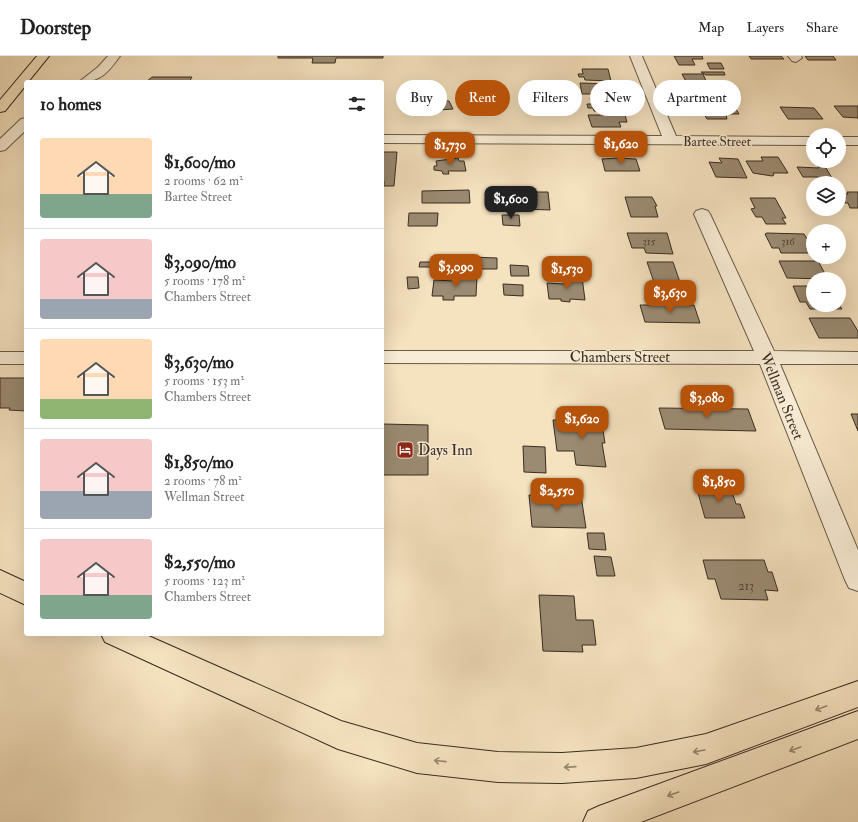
<!DOCTYPE html>
<html lang="en">
<head>
<meta charset="utf-8">
<style>
	body { margin:0; font-family:"IM FELL Double Pica",serif; background:#f2f2f2; color:#222; height:100vh; display:flex; flex-direction:column; font-size:15px; white-space:nowrap }
	* { box-sizing:border-box; margin:0 }
	p { font-size:13px; color:#767676 }
	.icon { flex:none; width:22px; height:22px; fill:none; stroke:currentColor; stroke-width:2; stroke-linecap:round; stroke-linejoin:round }
	.map { position:relative; flex:1; overflow:hidden }
	.details { position:absolute; left:24px; top:24px; width:360px; height:556px; display:flex; flex-direction:column; background:#fff; border-radius:4px; box-shadow:0 4px 16px #0002 }
	.details>* { flex:none }
	.hud { position:absolute; left:396px; top:24px; width:380px; height:36px; display:flex; gap:8px }
	.tools { position:absolute; left:806px; top:72px; display:grid; gap:8px }
	.tools a { display:grid; place-items:center; width:40px; height:40px; border-radius:50%; background:#fff; box-shadow:0 4px 16px #0002; font-size:20px }
	.price { position:absolute; translate:-50% -34px; padding:0 9px; border-radius:8px; background:#b45309; color:#fff; font-size:13px; line-height:26px; filter:drop-shadow(0 1px 2px #0008) }
	.price::after { content:''; position:absolute; left:50%; top:24px; width:12px; height:9px; margin-left:-6px; background:inherit; clip-path:polygon(0 0,100% 0,50% 100%) }
	.price.current { background:#222; color:#fff }
	ul { padding:0; list-style:none }
	li { display:flex; align-items:center; gap:12px; height:100px; padding:0 16px }
	li+li { border-top:1px solid #e0e0e0 }
	li span { display:grid; place-items:center; flex:none; width:112px; height:80px; border-radius:4px; color:#555 }
	li>.icon { margin-inline-start:auto }
	span .icon { width:48px; height:48px; fill:#fffc; stroke-width:1 }
	li b { font-size:17px }
	h2 { display:flex; justify-content:space-between; align-items:center; height:48px; padding:0 16px; font-size:17px }
	.chip { padding:0 14px; border-radius:18px; background:#fff; box-shadow:0 4px 16px #0002; font-size:14px; line-height:36px }
	.chip.current { background:#b45309; color:#fff }
	header { display:flex; align-items:center; gap:24px; box-sizing:border-box; height:56px; padding:0 20px; background:#fff; border-bottom:1px solid #e0e0e0 }
	header strong { font-size:19px }
	nav { display:flex; gap:22px; margin-inline-start:auto; font-size:14px }
	.map>svg:first-child { display:block }
	.building { fill:#9b8b73; stroke:#3a2c21 }
	.lines { fill:none; stroke-linecap:round; stroke-linejoin:round }
	.minor-casing { stroke:#695a48; stroke-width:2 }
	.major-casing { stroke:#3a2c21; stroke-width:2 }
	.highway-casing { stroke:#3a2c21; stroke-width:2 }
	.minor { fill:#f8ecd5; fill-rule:evenodd }
	.major { fill:#f5e2bf; fill-rule:evenodd }
	.highway { fill:#f5e2bf; fill-rule:evenodd }
	.oneway { stroke:#988770 }
	.labels { text-anchor:middle; stroke-width:3; stroke-linejoin:round; paint-order:stroke }
	.far-number-label { font-size:11px; fill:#524436 }
	.far-street-label { font-size:13px; fill:#3a2c21; stroke:#f8ecd5 }
	.number-label { font-size:13px; fill:#524436 }
	.street-label { font-size:15px; fill:#3a2c21; stroke:#f8ecd5 }
	.poi-label { font-size:15px; fill:#3a2c21; stroke:#f8ecd5; text-anchor:start }
</style>
</head>
<body>
<header>
<strong>Doorstep</strong>
<nav><a>Map</a><a>Layers</a><a>Share</a></nav>
</header>
<div class="map">
<svg width="858" height="766" viewBox="0 0 858 766">
	<rect width="100%" height="100%" fill="#f5e2bf"/>
	<filter id="stains"><feTurbulence type="fractalNoise" baseFrequency=".005" numOctaves="4"/><feColorMatrix values="0 0 0 0 .2 0 0 0 0 .09 0 0 0 0 .02 0 0 0 .5 -.17"/></filter>
	<radialGradient id="worn" r=".72"><stop offset=".6" stop-color="#630" stop-opacity="0"/><stop offset="1" stop-color="#630" stop-opacity=".3"/></radialGradient>
	<!-- building -->
	<path class="building" d="M278 0H383V2H336L335 7H312L313 2H278Z
		M674 0H702L703 3H692L695 9H679Z
		M749 0H781L784 3H751Z
		M805 0H833L836 4H808Z
		M707 7H721L724 13H710Z
		M582 13H608L611 25 585 24 584 21H579L578 18H583Z
		M701 16H724L725 19H706Z
		M682 18H703L707 27H724L727 33H690Z
		M152 21H192L189 26H146Z
		M580 27 614 28 616 34H608L610 38H582Z
		M411 33H421L420 38H411Z
		M590 42H619L621 55H594L593 52H588L587 48H592Z
		M443 43 444 45H449L453 53 424 55 421 47 430 46 429 44Z
		M699 46H723L725 50H734L739 58H726L727 63H707L698 48H700Z
		M834 50H858V62L843 61Z
		M780 51 814 52 823 63H788Z
		M588 59H625L627 66H619L621 71H592Z
		M382 96H397L394 130H384V125H382Z
		M761 101H778L788 117H773L774 119 772 120 753 117 746 105H763Z
		M458 102 459 105H464L466 115H448L449 118H443L442 115 434 114V110H437L436 105Z
		M618 102 636 103 640 115H605L602 103Z
		M719 102 738 103 747 122 716 121 709 106 722 107Z
		M818 110 826 112 832 122 820 124 818 121H803L797 111 819 112Z
		M469 134 470 147H422V135Z
		M529 136H548L550 154 521 153 520 145H529Z
		M847 136H858V152H850L848 147H844L842 142H846L844 138H848Z
		M625 141H652L657 150H655L658 161H631Z
		M750 142H775L786 162H782L786 168H766L762 161H756L751 153 755 152Z
		M409 157H438L437 170H408Z
		M502 159H519L520 170 503 169Z
		M627 177H667L673 198 646 197 644 192H632Z
		M767 177 804 178 813 192H806L810 197H781L779 192H772L765 178Z
		M471 201 497 202V213H471Z
		M779 205H818L828 223 787 222Z
		M420 206H438V211H419Z
		M647 206H673L683 235H657Z
		M510 209 528 210 529 220H511Z
		M454 220H477L476 240H454V244H443V240H432L434 224 454 225Z
		M564 220 582 221 585 244 570 243V246L561 245V243H549L547 227 565 228Z
		M407 221H418L419 232 408 233Z
		M503 228 523 229V240L504 239Z
		M793 230H813V249H839L842 253H810L806 246H800Z
		M640 249H694L700 267 645 266Z
		M809 262H850L858 275V282H819Z
		M0 322H26V355L9 354 10 352H0Z
		M659 352 748 353 756 375 665 373Z
		M851 358H858V375Z
		M575 362H601L605 387H602L606 411 576 409 574 395H557L553 364H575Z
		M382 368 428 369V419H382Z
		M523 390 545 391 546 417 524 416Z
		M696 430H730L736 448H740L745 462H705Z
		M529 439 581 440 586 472 532 471Z
		M587 477H604L606 494 589 493Z
		M594 500 611 501 615 520H597Z
		M703 504H764L768 516H772L778 535 765 534 768 544 721 543 715 523H708Z
		M539 539 574 540 576 564H593L596 589H582L583 596 543 595Z"/>
	<g class="lines">
		<!-- minor casing -->
		<g class="minor-casing">
			<path id="minor" d="M108 0H120C108 17 100 26 79 26L98 11Z
				M630 0H642L676 80 813 81V89L382 87V79L662 80Z
				M788 0H801L802 2 796 6 792 5Z
				M26 62V74L5 94 0 95V83L21 63Z
				M839 81H858V89H839Z
				M702 153 708 155 710 158 774 295 858 296V308H780L858 494V535L849 532 845 524 760 308 382 307V295H754L694 158 696 155Z
				M0 296H26V308H0Z"/>
		</g>
		<!-- major casing -->
		<g class="major-casing">
			<path id="major" d="M37 0H49L28 26H26V29L5 55 0 56V44Z"/>
		</g>
		<!-- highway casing -->
		<g class="highway-casing">
			<path id="highway" d="M0 514 26 526V549L0 537Z
				M101 578H144L341 665 417 687 498 696 562 697 636 692 706 678 858 625V651L706 708 636 722 562 727 498 726 417 717 338 693 105 586Z
				M858 655V683L641 766H583L588 755 599 750Z"/>
		</g>
		<!-- minor -->
		<use href="#minor" class="minor"/>
		<!-- major -->
		<use href="#major" class="major"/>
		<!-- highway -->
		<use href="#highway" class="highway"/>
	</g>
	<!-- one-way arrows -->
	<defs><path id="oneway-shaft" d="M-6 0H5M1.5-3L5.5 0L1.5 3" fill="none" stroke-width="1.6" stroke-linecap="round" stroke-linejoin="round"/></defs>
	<g class="oneway">
		<use href="#oneway-shaft" transform="translate(821 652) rotate(160)"/>
		<use href="#oneway-shaft" transform="translate(795 693) rotate(160)"/>
		<use href="#oneway-shaft" transform="translate(699 695) rotate(170)"/>
		<use href="#oneway-shaft" transform="translate(440 705) rotate(-174)"/>
		<use href="#oneway-shaft" transform="translate(570 711) rotate(176)"/>
		<use href="#oneway-shaft" transform="translate(673 738) rotate(160)"/>
	</g>
	<!-- icons -->
	<defs>
		<g id="hotel-square" transform="scale(0.9)"><rect x="-9" y="-9" width="18" height="18" rx="4" fill="#8f2418" stroke="#f8ecd5"/><path d="M-6-4.5h1.5V1H6V5H4.5V3h-9V5H-6ZM-4 0a1.8 1.8 0 1 1 3.6 0ZM.5 0V-2.5h3Q6-2.5 6 0Z" fill="#fff"/></g>
	</defs>
	<g fill-rule="evenodd">
		<use href="#hotel-square" x="405" y="394"/>
	</g>
	<g class="labels">
		<!-- far-number labels -->
		<g class="far-number-label">
			<text x="649" y="189">315</text>
			<text x="788" y="189">316</text>
		</g>
		<!-- far-street labels -->
		<g class="far-street-label">
			<text x="717" y="90">Bartee Street</text>
		</g>
		<!-- number labels -->
		<g class="number-label">
			<text x="746" y="534">213</text>
		</g>
		<!-- street labels -->
		<g class="street-label">
			<text x="620" y="306">Chambers Street</text>
			<text transform="translate(782 340) rotate(68)" y="5">Wellman Street</text>
		</g>
		<!-- poi labels -->
		<g class="poi-label">
			<text x="418" y="399">Days Inn</text>
		</g>
	</g>
	<rect width="100%" height="100%" filter="url(#stains)"/>
	<rect width="100%" height="100%" fill="url(#worn)"/>
</svg>
<div class="tools">
<a><svg class="icon" aria-label="locate" viewBox="0 0 24 24"><circle cx="12" cy="12" r="6"/><path d="M12 2v4M12 18v4M2 12h4M18 12h4"/></svg></a>
<a><svg class="icon" aria-label="layers" viewBox="0 0 24 24"><path d="M12 4l9 5-9 5-9-5zM3 14l9 5 9-5"/></svg></a>
<a>+</a>
<a>−</a>
</div>
<b class="price" style="left:621px;top:109px">$1,620</b>
<b class="price" style="left:450px;top:110px">$1,730</b>
<b class="price current" style="left:511px;top:164px">$1,600</b>
<b class="price" style="left:456px;top:232px">$3,090</b>
<b class="price" style="left:567px;top:234px">$1,530</b>
<b class="price" style="left:670px;top:258px">$3,630</b>
<b class="price" style="left:707px;top:363px">$3,080</b>
<b class="price" style="left:582px;top:384px">$1,620</b>
<b class="price" style="left:719px;top:447px">$1,850</b>
<b class="price" style="left:557px;top:456px">$2,550</b>
<div class="hud">
<a class="chip">Buy</a>
<a class="chip current">Rent</a>
<a class="chip">Filters</a>
<a class="chip">New</a>
<a class="chip">Apartment</a>
</div>
<section class="details">
<h2>10 homes<svg class="icon" aria-label="filters" viewBox="0 0 24 24"><path d="M4 7h16M4 17h16"/><circle cx="9" cy="7" r="2"/><circle cx="15" cy="17" r="2"/></svg></h2>
<ul>
<li><span style="background:linear-gradient(#ffd9b3 70%,#7fa58c 0)"><svg class="icon" aria-label="home" viewBox="0 0 24 24"><path d="M3 11l9-7 9 7M6 9v11h12V9"/></svg></span><div><b>$1,600/mo</b><p>2 rooms · 62 m²</p><p>Bartee Street</p></div></li>
<li><span style="background:linear-gradient(#f6c9c9 75%,#9aa5b1 0)"><svg class="icon" aria-label="home" viewBox="0 0 24 24"><path d="M3 11l9-7 9 7M6 9v11h12V9"/></svg></span><div><b>$3,090/mo</b><p>5 rooms · 178 m²</p><p>Chambers Street</p></div></li>
<li><span style="background:linear-gradient(#ffd9b3 75%,#8fb573 0)"><svg class="icon" aria-label="home" viewBox="0 0 24 24"><path d="M3 11l9-7 9 7M6 9v11h12V9"/></svg></span><div><b>$3,630/mo</b><p>5 rooms · 153 m²</p><p>Chambers Street</p></div></li>
<li><span style="background:linear-gradient(#f6c9c9 65%,#9aa5b1 0)"><svg class="icon" aria-label="home" viewBox="0 0 24 24"><path d="M3 11l9-7 9 7M6 9v11h12V9"/></svg></span><div><b>$1,850/mo</b><p>2 rooms · 78 m²</p><p>Wellman Street</p></div></li>
<li><span style="background:linear-gradient(#f6c9c9 70%,#7fa58c 0)"><svg class="icon" aria-label="home" viewBox="0 0 24 24"><path d="M3 11l9-7 9 7M6 9v11h12V9"/></svg></span><div><b>$2,550/mo</b><p>5 rooms · 123 m²</p><p>Chambers Street</p></div></li>
</ul>
</section>
</div>
</body>
</html>
